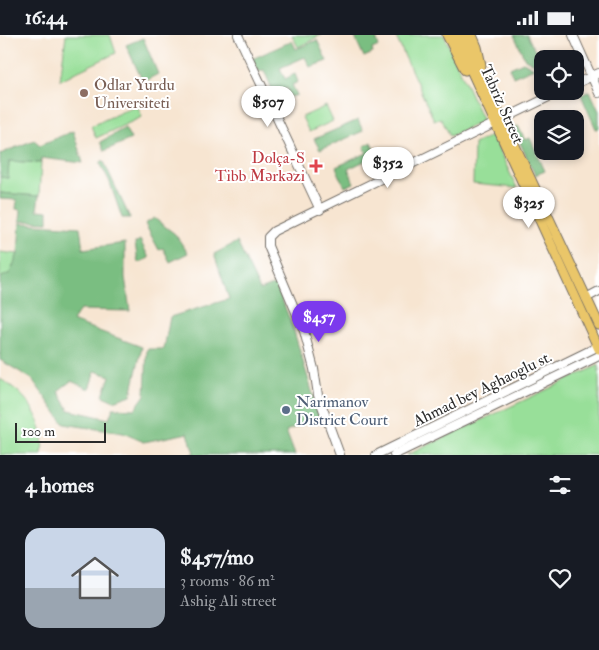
<!DOCTYPE html>
<html lang="en">
<head>
<meta charset="utf-8">
<style>
	body { margin:0; font-family:"IM FELL Double Pica",serif; background:#20242c; color:#f1f3f6; height:100vh; display:flex; flex-direction:column; font-size:19px; white-space:nowrap }
	* { box-sizing:border-box; margin:0 }
	p { font-size:16px; color:#9ea1a6 }
	.icon { flex:none; width:28px; height:28px; fill:none; stroke:currentColor; stroke-width:2; stroke-linecap:round; stroke-linejoin:round }
	.map { position:relative; height:420px; overflow:hidden }
	.panel { display:flex; flex-direction:column; background:#171b24; flex:1 }
	.panel>* { flex:none }
	.tools { position:absolute; left:534px; top:15px; display:grid; gap:10px }
	.tools a { display:grid; place-items:center; width:50px; height:50px; border-radius:10px; background:#171b24; box-shadow:0 2px 8px #0003; font-size:25px }
	.scale { position:absolute; left:15px; bottom:12px; width:91px; box-sizing:border-box; padding-left:5px; border:2px solid #2b2b2b; border-top:0; font-size:14px; line-height:18px; white-space:nowrap; color:#2b2b2b; -webkit-text-stroke:4px #fff; paint-order:stroke }
	.price { position:absolute; translate:-50% -42px; padding:0 11px; border-radius:18px; background:#fff; color:#222; font-size:16px; line-height:32px; filter:drop-shadow(0 1px 2px #0008) }
	.price::after { content:''; position:absolute; left:50%; top:30px; width:15px; height:11px; margin-left:-8px; background:inherit; clip-path:polygon(0 0,100% 0,50% 100%) }
	.price.selected { background:#7c3aed; color:#fff }
	ul { padding:0; list-style:none }
	li { display:flex; align-items:center; gap:15px; height:125px; padding:0 25px }
	li span { display:grid; place-items:center; flex:none; width:140px; height:100px; border-radius:15px; color:#555 }
	li>.icon { margin-inline-start:auto }
	span .icon { width:60px; height:60px; fill:#fffc; stroke-width:1 }
	li b { font-size:21px }
	h2 { display:flex; justify-content:space-between; align-items:center; height:60px; padding:0 25px; font-size:21px }
	.status { display:flex; justify-content:space-between; align-items:center; height:35px; padding:0 25px; background:#171b24; direction:ltr }
	.status svg { height:14px; fill:currentColor }
	.map>svg:first-child { display:block }
	.green { fill:#98df99; stroke:#628562 }
	.forest { fill:#7abe81; stroke:#527456 }
	.lines { fill:none; stroke-linecap:round; stroke-linejoin:round }
	.minor-casing { stroke:#726c65; stroke-width:10 }
	.major-casing { stroke:#726c65; stroke-width:11 }
	.minor { stroke:#fff; stroke-width:8 }
	.major { stroke:#eac669; stroke-width:9 }
	.education-dot { fill:#8d6e63; stroke:#fff; stroke-width:2 }
	.health-dot { fill:#e0444e; stroke:#fff; stroke-width:2 }
	.service-dot { fill:#5c6f8a; stroke:#fff; stroke-width:2 }
	.labels { text-anchor:middle; stroke-width:4; stroke-linejoin:round; paint-order:stroke }
	.education-label { font-size:16px; fill:#785e54; stroke:#fff; text-anchor:start }
	.street-label { font-size:16px; fill:#2b2b2b; stroke:#fff }
	.health-label { font-size:16px; fill:#be3a42; stroke:#fff; text-anchor:end }
	.service-label { font-size:16px; fill:#4e5e75; stroke:#fff; text-anchor:start }
</style>
</head>
<body>
<div class="status"><b>16:44</b><svg viewBox="0 0 49 12"><path d="M0 12V9h3v3zM5 12V6h3v6zM10 12V3h3v9zM15 12V0h3v12zM26 1h20v11H26zM47 4h2v5h-2z"/></svg></div>
<div class="map">
<svg width="599" height="420" viewBox="0 0 599 420">
	<rect width="100%" height="100%" fill="#fff"/>
	<filter id="ink" filterUnits="userSpaceOnUse"><feTurbulence type="fractalNoise" baseFrequency=".02" numOctaves="2"/><feDisplacementMap in="SourceGraphic" scale="10" xChannelSelector="R" yChannelSelector="G"/><feConvolveMatrix kernelMatrix="1 2 1 2 8 2 1 2 1" color-interpolation-filters="sRGB"/></filter>
	<filter id="wash" filterUnits="userSpaceOnUse"><feTurbulence type="fractalNoise" baseFrequency=".0096" numOctaves="4" result="noise"/><feDisplacementMap in="SourceGraphic" scale="20" xChannelSelector="R" yChannelSelector="G"/><feGaussianBlur stdDeviation="1.12" result="paint"/><feColorMatrix in="noise" values="0 0 0 0 0 0 0 0 0 0 0 0 0 0 0 0 0 1.4 0 .05"/><feComposite in="paint" operator="in"/></filter>
	<g filter="url(#wash)">
		<rect width="100%" height="100%" fill="#f7e5d1"/>
		<!-- green -->
		<path class="green" d="M66 0H110L116 18 60 45Z
			M292 0H321L298 12Z
			M395 0H410L411 1 414 0H444L483 86 450 101 441 83 434 85Z
			M137 70 142 82 96 103 91 91Z
			M326 71 333 86 309 97 302 82Z
			M492 100 517 153 473 149 474 109Z
			M9 126 41 128 39 161 0 158V142L8 143Z
			M0 217 18 219 10 238 0 243Z
			M599 330V420H407L591 334Z
			M0 344C29 360 46 386 42 420H0Z"/>
		<!-- forest -->
		<path class="forest" d="M354 0H375L379 11 372 14 373 18 364 22Z
			M514 0H527L537 20 544 17 547 24H542V28L537 30 525 24Z
			M143 3 158 39 143 47 126 10Z
			M317 5 327 26 310 32 305 22 280 33 285 44 295 39 298 47 292 50 297 60 291 62 287 53 274 59 264 35 258 36 252 24 292 6 296 14Z
			M523 27 534 33 513 42 510 33Z
			M590 56 599 76V93L596 94 581 60Z
			M358 85 363 96 320 115 314 104Z
			M518 91 525 105 530 103 545 136 535 140 513 93Z
			M125 93 131 104 104 116 100 107Z
			M73 96 83 128 41 123V128L9 126 8 143 0 142V119L34 105 40 110Z
			M371 107 377 120 348 134 354 148 345 152 336 132 367 118 364 111Z
			M103 125 130 183H122L109 145 100 128Z
			M0 158 39 161 37 175 48 176V187L20 186 21 175 16 174 17 165 0 164Z
			M154 183 175 199 188 218 170 227 163 213 159 215 145 189Z
			M20 188 80 192 83 214 125 208V242L130 276 80 275 72 286 142 312 131 360 114 366 103 361 110 341 95 336 89 354 71 346 58 356 69 375 109 384 113 373 135 374 145 360 147 314H164L170 282 229 264 214 219 237 207 260 255 276 249 293 293 320 383 286 396 295 420H189L194 418 188 398 144 407 123 398 64 389 32 344 0 325V243L10 238 18 219Z
			M140 205 149 223 138 228 135 208Z"/>
	</g>
	<g filter="url(#ink)">
		<g class="lines">
			<!-- minor casing -->
			<g class="minor-casing">
				<path id="minor" d="M238 0 320 175
					M573 0 599 58
					M575 49 599 38
					M586 263 599 256
					M340 420 318 360 314 334 304 296 268 211V202L274 196 561 56
					M376 420 599 311
					M394 420 599 321"/>
			</g>
			<!-- major casing -->
			<g class="major-casing">
				<path id="major" d="M447 0 465 35
					M455 0 599 314
					M463 0 599 290
					M472 0 477 12 481 30"/>
			</g>
			<!-- minor -->
			<use href="#minor" class="minor"/>
			<!-- major -->
			<use href="#major" class="major"/>
		</g>
	</g>
	<!-- markers -->
	<circle class="education-dot" cx="84" cy="58" r="5"/>
	<path class="health-dot" d="M313.5 123.5h5v5h5v5h-5v5h-5v-5h-5v-5h5z"/>
	<circle class="service-dot" cx="286" cy="375" r="5"/>
	<g class="labels">
		<!-- education labels -->
		<g class="education-label">
			<text x="94" y="55">Odlar Yurdu<tspan x="94" dy="18">Universiteti</tspan></text>
		</g>
		<!-- street labels -->
		<g class="street-label">
			<text transform="translate(503 69) rotate(66)" y="6">Tabriz Street</text>
			<text transform="translate(482 353) rotate(-26)" y="6">Ahmad bey Aghaoglu st.</text>
		</g>
		<!-- health labels -->
		<g class="health-label">
			<text x="305" y="128">Dolça-S<tspan x="305" dy="18">Tibb Mərkəzi</tspan></text>
		</g>
		<!-- service labels -->
		<g class="service-label">
			<text x="296" y="372">Narimanov<tspan x="296" dy="18">District Court</tspan></text>
		</g>
	</g>
</svg>
<div class="tools">
<a><svg class="icon" aria-label="locate" viewBox="0 0 24 24"><circle cx="12" cy="12" r="6"/><path d="M12 2v4M12 18v4M2 12h4M18 12h4"/></svg></a>
<a><svg class="icon" aria-label="layers" viewBox="0 0 24 24"><path d="M12 4l9 5-9 5-9-5zM3 14l9 5 9-5"/></svg></a>
</div>
<div class="scale">100 m</div>
<b class="price" style="left:268px;top:93px">$507</b>
<b class="price" style="left:388px;top:154px">$352</b>
<b class="price" style="left:529px;top:194px">$325</b>
<b class="price selected" style="left:319px;top:308px">$457</b>
</div>
<section class="panel">
<h2>4 homes<svg class="icon" aria-label="filters" viewBox="0 0 24 24"><path d="M4 7h16M4 17h16"/><circle cx="9" cy="7" r="2"/><circle cx="15" cy="17" r="2"/></svg></h2>
<ul>
<li><span style="background:linear-gradient(#c9d6e8 60%,#9aa5b1 0)"><svg class="icon" aria-label="home" viewBox="0 0 24 24"><path d="M3 11l9-7 9 7M6 9v11h12V9"/></svg></span><div><b>$457/mo</b><p>3 rooms · 86 m²</p><p>Ashig Ali street</p></div><svg class="icon" aria-label="heart" viewBox="0 0 24 24"><path d="M12 20l-8-8c-3-5 5-10 8-4 3-6 11-1 8 4z"/></svg></li>
</ul>
</section>
</body>
</html>
